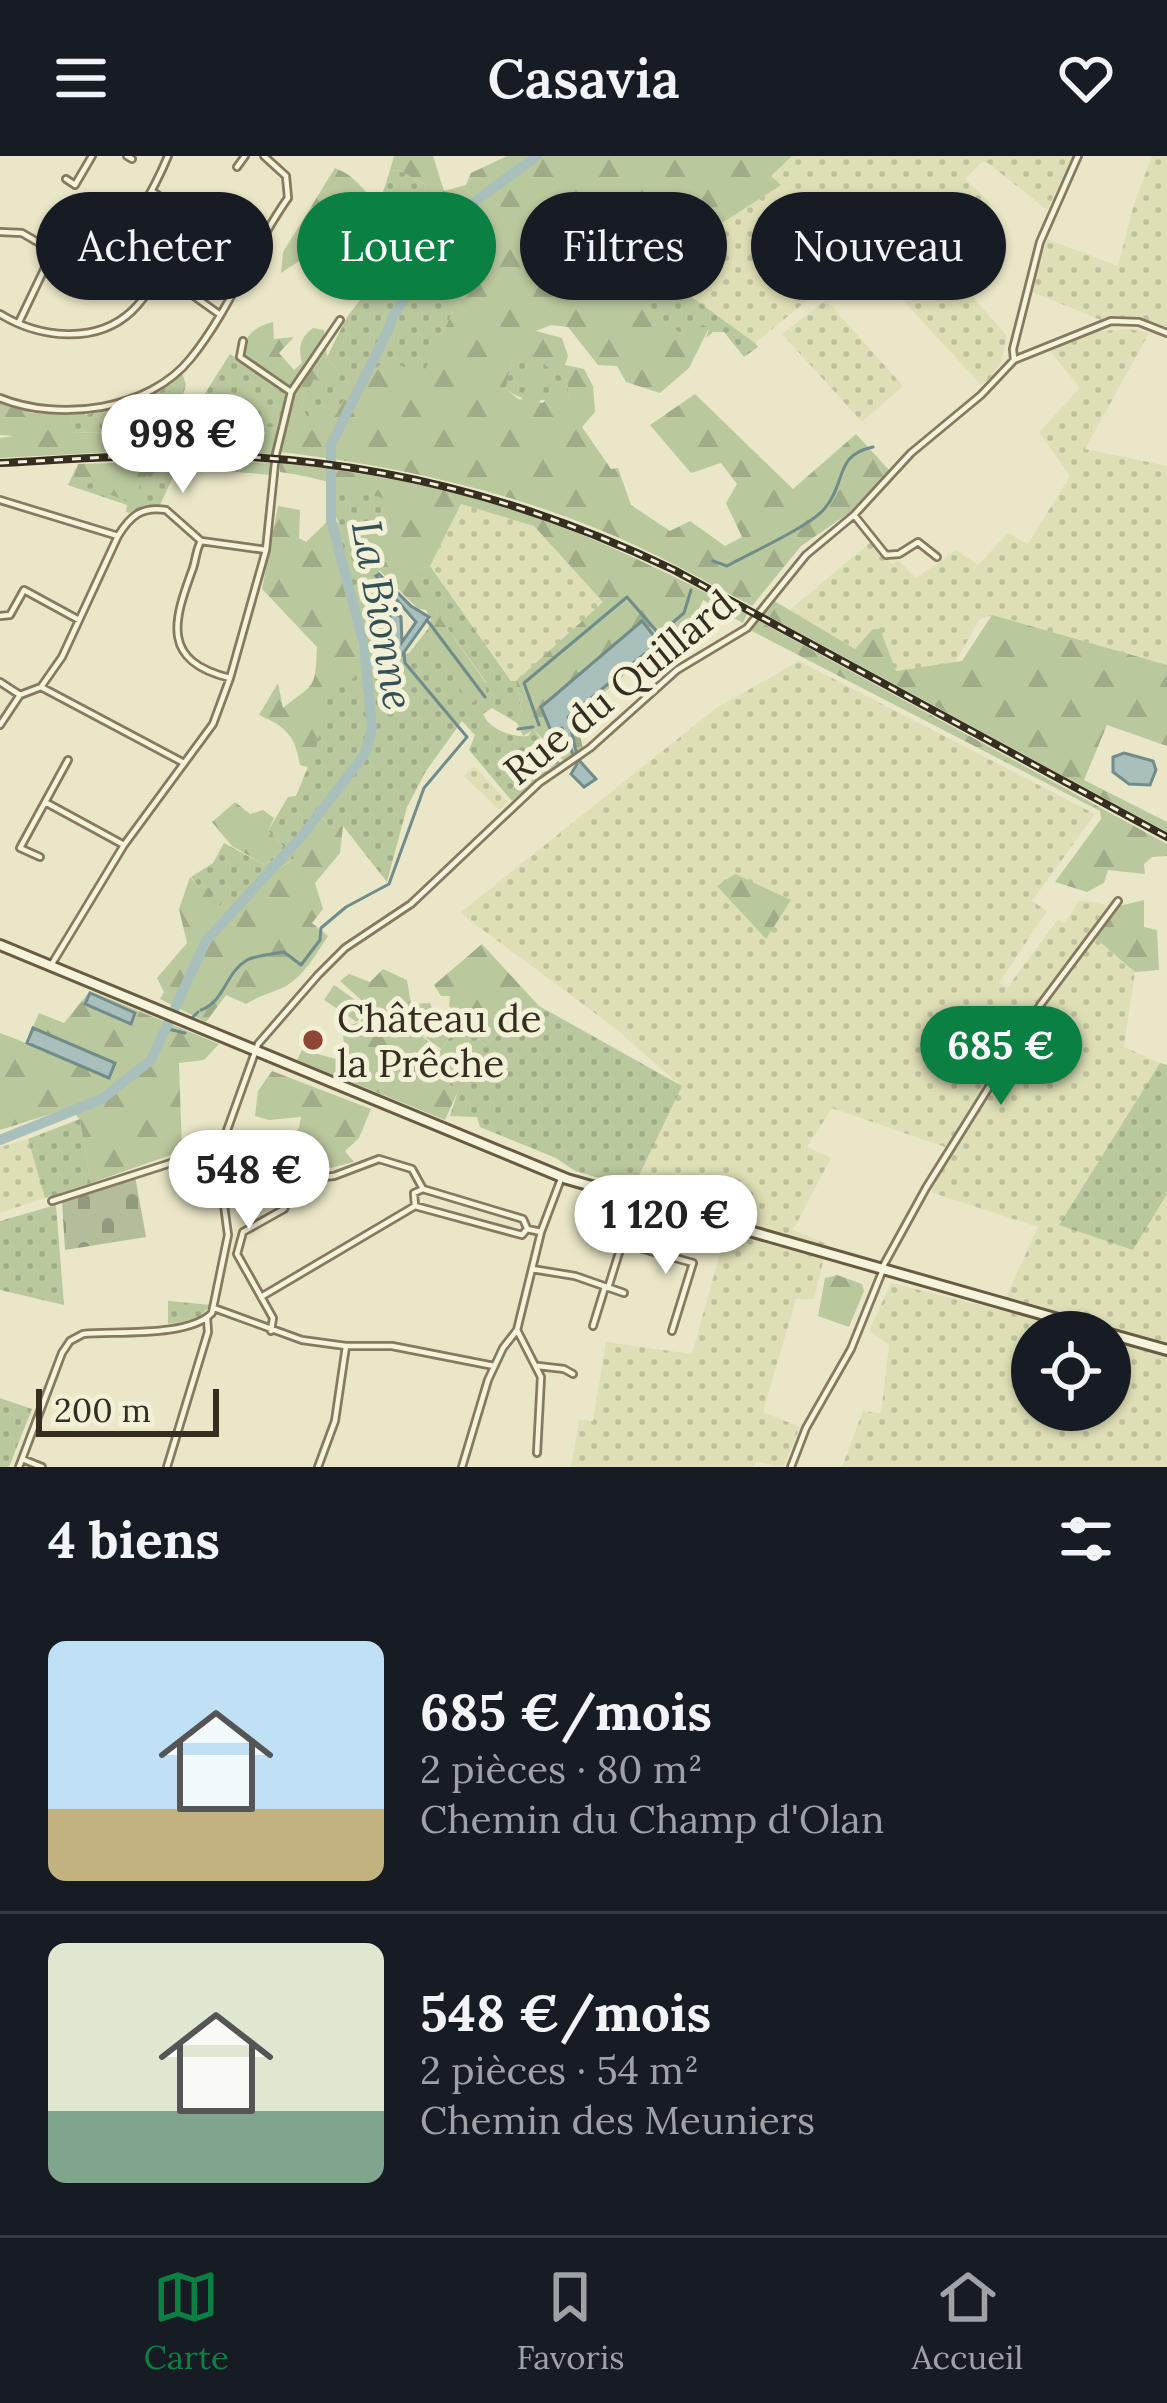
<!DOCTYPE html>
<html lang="fr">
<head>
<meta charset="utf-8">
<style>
	body { margin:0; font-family:Lora,serif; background:#242831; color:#f1f3f6; height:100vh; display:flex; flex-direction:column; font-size:45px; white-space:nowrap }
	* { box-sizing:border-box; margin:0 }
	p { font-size:39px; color:#9ea1a6 }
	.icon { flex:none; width:66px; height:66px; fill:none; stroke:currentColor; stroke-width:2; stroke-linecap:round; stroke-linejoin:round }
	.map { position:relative; height:1311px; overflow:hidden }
	.drawer { display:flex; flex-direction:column; background:#171b24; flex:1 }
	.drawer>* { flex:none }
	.guide { position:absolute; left:36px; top:36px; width:1095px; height:108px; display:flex; gap:24px }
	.controls { position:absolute; left:1011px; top:1155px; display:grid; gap:24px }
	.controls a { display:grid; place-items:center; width:120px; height:120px; border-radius:50%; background:#171b24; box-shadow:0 3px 9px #0004; font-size:60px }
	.scale { position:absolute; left:36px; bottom:30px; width:183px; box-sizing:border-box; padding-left:12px; border:6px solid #362f21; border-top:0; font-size:33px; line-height:42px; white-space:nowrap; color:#362f21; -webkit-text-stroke:9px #f2f0d7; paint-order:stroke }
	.price { position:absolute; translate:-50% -102px; padding:0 27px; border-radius:42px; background:#fff; color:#222; font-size:39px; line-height:78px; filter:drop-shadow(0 3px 6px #0008) }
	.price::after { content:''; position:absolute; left:50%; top:72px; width:36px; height:27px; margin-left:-18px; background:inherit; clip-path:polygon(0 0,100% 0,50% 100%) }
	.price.selected { background:#0b8043; color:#fff }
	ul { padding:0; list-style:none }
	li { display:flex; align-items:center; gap:36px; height:300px; padding:0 48px }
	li+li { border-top:3px solid #363941 }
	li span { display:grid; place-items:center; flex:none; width:336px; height:240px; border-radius:18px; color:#555 }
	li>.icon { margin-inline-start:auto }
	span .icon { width:144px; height:144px; fill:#fffc; stroke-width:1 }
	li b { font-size:51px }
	h2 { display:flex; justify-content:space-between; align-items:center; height:144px; padding:0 48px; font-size:51px }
	.chip { padding:0 42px; border-radius:54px; background:#171b24; box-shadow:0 3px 9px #0004; font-size:42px; line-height:108px }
	.chip.selected { background:#0b8043; color:#fff }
	header { display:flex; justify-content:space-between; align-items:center; height:156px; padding:0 48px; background:#171b24; font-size:54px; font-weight:600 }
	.tabs { display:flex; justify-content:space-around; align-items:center; height:168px; border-top:3px solid #363941; background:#171b24; font-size:33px; color:#9ea1a6 }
	.tabs a { display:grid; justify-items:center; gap:6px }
	.tabs .selected { color:#0b8043 }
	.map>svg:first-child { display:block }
	.farmland { fill:url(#farmland-dots); fill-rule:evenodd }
	.grass { fill:url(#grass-dots) }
	.forest { fill:url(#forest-firs); fill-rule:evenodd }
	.cemetery { fill:url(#cemetery-stones) }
	.garden { fill:#bac89d }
	.water { fill:#a9bfbc; stroke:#708c8b; stroke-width:3 }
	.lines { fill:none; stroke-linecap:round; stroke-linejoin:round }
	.stream { stroke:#708c8b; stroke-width:3 }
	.river { stroke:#a9bfbc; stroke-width:10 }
	.street-casing { stroke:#857a5f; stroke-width:10 }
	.secondary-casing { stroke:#675b42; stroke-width:14 }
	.street { stroke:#f6f3db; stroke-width:4.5 }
	.secondary { stroke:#f6f3db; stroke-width:8 }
	.rail-casing { stroke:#362f21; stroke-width:8 }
	.rail { stroke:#f2f0d7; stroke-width:3; stroke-dasharray:9; stroke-linecap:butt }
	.poi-dot { fill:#8e4534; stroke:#f2f0d7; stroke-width:4.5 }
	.labels { text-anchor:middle; stroke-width:10; stroke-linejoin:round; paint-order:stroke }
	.street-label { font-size:39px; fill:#362f21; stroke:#f2f0d7 }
	.poi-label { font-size:39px; fill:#362f21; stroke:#f2f0d7; text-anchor:start }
	.water-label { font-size:42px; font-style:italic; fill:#325055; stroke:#f2f0d7 }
</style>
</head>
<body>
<header><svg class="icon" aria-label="menu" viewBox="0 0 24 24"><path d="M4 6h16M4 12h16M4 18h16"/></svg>Casavia<svg class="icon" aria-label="heart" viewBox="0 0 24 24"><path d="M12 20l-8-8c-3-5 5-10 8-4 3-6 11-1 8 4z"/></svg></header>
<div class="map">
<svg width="1167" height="1311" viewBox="0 0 1167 1311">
	<defs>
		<pattern id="farmland-dots" width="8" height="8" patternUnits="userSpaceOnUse" patternTransform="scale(3)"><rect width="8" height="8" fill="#dedfb6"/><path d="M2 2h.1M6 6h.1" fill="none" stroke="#bfc09c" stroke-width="1.8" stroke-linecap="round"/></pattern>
		<pattern id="grass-dots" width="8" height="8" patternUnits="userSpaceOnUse" patternTransform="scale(3)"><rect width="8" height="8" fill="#bac89d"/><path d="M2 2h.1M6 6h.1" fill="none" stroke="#a0ac87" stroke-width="1.8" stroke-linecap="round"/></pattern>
		<pattern id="forest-firs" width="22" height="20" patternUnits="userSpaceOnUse" patternTransform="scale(3)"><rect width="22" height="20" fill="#bac89d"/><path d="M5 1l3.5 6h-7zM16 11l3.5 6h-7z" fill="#a0ac87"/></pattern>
		<pattern id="cemetery-stones" width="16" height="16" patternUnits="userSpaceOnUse" patternTransform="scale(3)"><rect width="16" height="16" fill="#b3bd9b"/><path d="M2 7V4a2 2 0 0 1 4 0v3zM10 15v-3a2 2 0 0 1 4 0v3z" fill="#929a7e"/></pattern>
	</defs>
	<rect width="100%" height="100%" fill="#eae7c8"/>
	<!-- farmland -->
	<path class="farmland" d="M792 0H1073L1047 54 988 7 982 6 965 23 990 47 960 126 1007 180 1001 206 990 222 981 229 862 100 755 187 656 115 675 97 780 28 770 20Z
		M1152 0H1167V173L1141 164H1101L1032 136 1047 83 1118 110 1134 48Z
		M826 144 903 230 862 266 782 178Z
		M1129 173 1149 177 1085 293 1167 310V509L992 459 979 464 955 507 896 515 873 473 856 493 787 456 871 386 892 408 898 404 916 422 956 394 978 409 1008 377 1028 388 1070 320 1039 276 1080 232 1050 195 1100 175Z
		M461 348 534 370 604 446 516 525H512L430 410Z
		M799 505 1095 658 1032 745 1047 755 999 827 1008 831 1058 763 1065 767 1079 744 1107 749 1089 777 1135 816 1124 891 1160 907 1060 1069 1133 1094 1167 1038V1311H842L863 1255 881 1257 889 1189 869 1175 891 1127 1000 1154 1038 1071 933 1037 929 1025 948 992 832 952 807 991 831 1002 793 1074 827 1088 821 1115 814 1143H796L763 1256 800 1271 783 1311 756 1306 754 1311H571L579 1264 593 1265 606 1186 692 1198 726 1076 633 1032 681 930 615 872 460 757 715 553ZM1032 1176H1110V1254H1032Z
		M474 610 508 646 499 654 464 620Z
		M28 983 45 1042 0 1057V991Z"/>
	<!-- grass -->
	<path class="grass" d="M390 14 400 15 426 29 423 48 403 69 378 52Z
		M417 70 437 75 443 90 421 128 436 135 478 107 483 115 455 151 422 221 353 229 341 249 310 266 301 251 314 222 340 218 327 201 347 161Z
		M656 115 755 187 758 191 744 201 724 176H713L706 182 709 172 684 180 630 139Z
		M525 193 567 225 570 245C546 240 528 251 506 233L511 206Z
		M230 198 284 234 286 240 277 271 71 277 70 256 84 255 85 259 128 248V245L160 235 182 216 186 229 183 239 197 250Z
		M76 312H177L160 349 130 357 126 356 127 349 68 329Z
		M332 326 389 344 392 349 380 365 352 389 395 500 409 497 428 473 469 548 486 537V526L440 462 416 414 430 410 511 525H516L522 557 517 567 492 552 483 558C489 573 512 582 528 580L533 573 560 607 512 645 469 594 475 579 462 565 426 615 407 651 387 726 343 670 330 672 322 660 292 693 295 702 257 728 237 751 229 753 223 747 213 757 202 749 200 732 191 721 213 707 224 687 265 709 283 690 268 675 288 641 296 640 314 596 324 503 360 496 333 386 339 367 333 356Z
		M539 850 682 930 633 1032 575 1015 556 1002 480 971 477 961 450 960 458 935 435 917 441 893 462 865 485 889Z
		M1160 907 1167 909V1038L1133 1094 1059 1069Z
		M80 963 91 1027 45 1042 28 983Z
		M56 1049 64 1149 0 1134V1065Z
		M168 1145H169L211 1149 197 1163 168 1168Z
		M0 1242 32 1253 9 1311H0Z"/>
	<!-- forest -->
	<path class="forest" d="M394 0H433L444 35 466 29 471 17 507 0H792L771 20 781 29 675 97 631 139 684 180 703 169 709 172 689 212 660 237 626 226 617 210 598 209 568 171 551 169 536 175 562 182 568 200 565 209 584 213 593 230 595 256 582 271 611 313 618 312 631 349 670 375 690 365 725 390 742 381 726 347 737 328 721 307 691 317 650 269 695 238 793 333 856 278 889 314 849 357 801 390 752 450C701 423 649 393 595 372 494 331 388 309 281 296L282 271 296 234 243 200 241 194C249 176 255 171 273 166L274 183 294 181 279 197 294 214 302 207C298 191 300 182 313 172L324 174 327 201 340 218 339 229 314 223 301 251 310 265 320 250 341 249 352 229 388 203 422 220 455 151 483 116 477 107 436 136 420 127 443 89 437 75 418 70 363 141 345 122V108L337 104 334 112 321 119 316 116 315 100 310 98 281 117 283 96 335 12C367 24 373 56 402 69L423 48 426 29 400 15 390 14ZM525 194 567 225 570 245 562 243 560 235 553 232 543 247 518 243 506 233 511 206Z
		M0 247 33 257 70 259 72 277 277 271 273 298 130 295 0 302V282L14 280 0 279Z
		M200 304 272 307 270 319 195 312 148 318 130 345 96 334 92 326 80 333 71 330 78 308Z
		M280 306C348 315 416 325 482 344 575 371 662 413 747 458L743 467 703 444 685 488 666 482 665 490 679 494 671 506 666 507 659 495 649 501 655 509 647 515 638 507 576 561 583 593 564 605 534 574 523 580 517 567 522 556 516 525 603 446 534 370 461 348 430 410 417 414 440 462 486 527V537L469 549 428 473 431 464 426 454 418 453 379 414V435L372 441 363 425 352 380 363 368 380 365 391 349 389 344C350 333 320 321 280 316Z
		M278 350 300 354 299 382 306 386 329 364 339 367 333 387 360 496V510L354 522 332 531 327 540 312 612 300 609C295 579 286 571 259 559L278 527 283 552C315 526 315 535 317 491L262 433Z
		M771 443 855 493 873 473H880L896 515 962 505 992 459 1167 509V590L1107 569 1084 624 1167 666V676L761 456Z
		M757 464 1167 688V700L1152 701 1144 708 1145 718 1108 714 1104 727 1087 736 1055 726 1101 663 1100 655 750 474Z
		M235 646 250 658 263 654 274 662 268 675 283 690 265 709 232 690 212 666Z
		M322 660 330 672 343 670 340 697 315 727 323 753 312 767 328 780C316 798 303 822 282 832 269 838 258 840 246 848L226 839 206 866 160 843 164 836 157 822 187 787 179 753 190 721 200 732H210L213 739 203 749 212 756 223 747 229 753 237 751 257 728 294 703 292 693Z
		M735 718 791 744 766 783 717 730Z
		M1144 744V771L1157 774 1159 814 1135 816 1093 780 1115 751Z
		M482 788 539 850 485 889 449 850 450 840H441L434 829Z
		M383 813 407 824 411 848 430 847 435 860 423 881 443 897 435 917 458 935 445 964 297 904 302 894 336 903 345 894 343 879 351 869 360 866 368 850 340 825 349 818 370 826Z
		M90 835 219 888 204 904 179 907 182 995 91 1027 80 964 70 952 0 974V877L26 887 39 857 64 867Z
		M272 915 371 953 359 982 345 995 354 1006 330 1012 288 996 286 983 299 972 301 961 269 964 255 960 258 935Z
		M837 1119 862 1128 864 1135 849 1171 818 1160 825 1122Z"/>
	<!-- cemetery -->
	<path class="cemetery" d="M135 1020 146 1081 65 1094 62 1045Z"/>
	<!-- garden -->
	<path class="garden" d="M531 214 548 219 538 251 521 246Z
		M334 829 367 852 357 866 324 844Z
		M448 852 463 863 441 893 426 882Z"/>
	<!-- water -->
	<path class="water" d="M379 418 411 450 429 461 402 499 395 494 390 461 376 439 401 461 402 486 416 466 376 420Z
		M642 465 659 486 568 561 578 603 596 623 584 631 571 618 577 608 562 572 551 575 541 551Z
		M1124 597 1153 605 1156 614 1150 629 1129 628 1113 616V601Z
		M90 837 135 857 131 868 85 848Z
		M33 872 115 907 109 922 27 887Z"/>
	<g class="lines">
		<!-- stream -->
		<path class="stream" d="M713 405 727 410C750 397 811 370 825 352 847 326 834 299 873 291
			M427 464 485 541
			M539 569 524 527 627 441 659 478 684 457 691 434
			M518 573 533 571
			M201 854C226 844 225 817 247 804 257 799 273 798 284 796L301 809 320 784 321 772 346 751 389 728 424 632 467 581 405 507 404 497
			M191 863 198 856
			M168 873 185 877"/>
		<!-- river -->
		<path class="river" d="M0 984 102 943 151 904 206 785 301 681 365 598 372 572 364 490 331 364V289L390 170C391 155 408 146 407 130L444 68 537 0"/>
		<!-- street casing -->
		<g class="street-casing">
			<path id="street" d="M127 0 132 3
				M237 11 245 0
				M66 23 75 29 92 0
				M152 35 249 103
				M0 76 22 77 53 95 63 92C75 96 86 105 99 102 122 96 159 22 168 0
				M121 88 219 158
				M0 158C39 182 96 189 132 155 144 144 152 130 161 117
				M19 166 53 95
				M243 185 240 201 291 236
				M1014 204 1013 193 1040 86 1078 0
				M0 242C59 266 149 255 191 202 230 154 252 92 288 42L286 20 264 0
				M276 298 291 236 340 164
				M0 344 118 380
				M854 359 886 399 899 398 918 386 937 401
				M201 385C196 394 196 403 193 412 173 466 161 505 230 522
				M0 460 10 459 24 434 79 464
				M0 526 20 539
				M41 531 184 607
				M0 569 20 539 41 531 62 501 118 380C130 360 142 350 166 354L201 385 266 394
				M45 646 124 689
				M40 701 20 692 68 604
				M50 811 124 689 213 568 230 522 266 394 275 307
				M423 1033 523 1063 527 1072
				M52 1045 221 991
				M415 1050 414 1037 423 1033
				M588 1077 622 1087 608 1132
				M622 1087 693 1107 672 1175
				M882 1112 926 1032 1041 848 1118 745
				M532 1113 575 1120 624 1137
				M261 1141 415 1050 522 1079 527 1073 541 1076
				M214 1152 302 1184 346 1190H392L494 1210
				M593 1170 605 1131
				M517 1174 541 1221 537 1297
				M271 1175 273 1162 237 1098 243 1076 284 1053 293 1034 311 1022 334 1020 379 1003 412 1013 423 1033
				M538 1210 564 1213 573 1218
				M22 1303 42 1311
				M19 1311 62 1197 70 1185 83 1178C118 1175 189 1181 212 1157L228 1079 220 1019 221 991 258 888 318 819 345 792 411 748 539 627 590 592 677 514 747 472 806 399 854 359 911 297 981 239 1014 204 1111 165 1139 166 1167 177
				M167 1311 208 1176 207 1162
				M318 1311 335 1265 346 1190
				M462 1311 488 1224 503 1192 517 1174 541 1076 561 1023
				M791 1311 806 1272 851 1193 882 1116"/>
		</g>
		<!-- secondary casing -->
		<g class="secondary-casing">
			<path id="secondary" d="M0 789 567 1023 1104 1176
				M1110 1178 1167 1194"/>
		</g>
		<!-- street -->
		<use href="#street" class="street"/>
		<!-- secondary -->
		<use href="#secondary" class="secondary"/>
		<!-- rail casing -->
		<g class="rail-casing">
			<path id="rail" d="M0 307C77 303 154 297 230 300 385 306 535 347 674 414L1167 681"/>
		</g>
		<!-- rail -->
		<use href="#rail" class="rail"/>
	</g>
	<!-- markers -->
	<circle class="poi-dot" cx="313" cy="884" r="12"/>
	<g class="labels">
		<!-- street labels -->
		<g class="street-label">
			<text transform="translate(619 531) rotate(-39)" y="14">Rue du Quillard</text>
		</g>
		<!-- poi labels -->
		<g class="poi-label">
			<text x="337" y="876">Château de<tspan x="337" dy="45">la Prêche</tspan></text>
		</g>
		<!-- water labels -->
		<g class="water-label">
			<text transform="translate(383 459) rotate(80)" y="15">La Bionne</text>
		</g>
	</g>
</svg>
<div class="controls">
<a><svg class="icon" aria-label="locate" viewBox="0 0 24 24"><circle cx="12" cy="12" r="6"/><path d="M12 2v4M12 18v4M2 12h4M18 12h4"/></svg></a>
</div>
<div class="scale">200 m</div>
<b class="price" style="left:183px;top:340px">998 €</b>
<b class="price selected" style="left:1001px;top:952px">685 €</b>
<b class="price" style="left:249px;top:1076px">548 €</b>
<b class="price" style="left:666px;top:1121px">1 120 €</b>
<div class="guide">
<a class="chip">Acheter</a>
<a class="chip selected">Louer</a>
<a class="chip">Filtres</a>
<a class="chip">Nouveau</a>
</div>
</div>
<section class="drawer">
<h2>4 biens<svg class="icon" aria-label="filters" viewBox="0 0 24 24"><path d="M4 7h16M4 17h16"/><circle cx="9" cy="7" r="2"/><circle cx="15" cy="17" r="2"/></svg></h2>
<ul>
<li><span style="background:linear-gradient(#bfe0f5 70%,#c2b280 0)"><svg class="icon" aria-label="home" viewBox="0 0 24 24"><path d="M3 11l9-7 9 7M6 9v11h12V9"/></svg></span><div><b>685 €/mois</b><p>2 pièces · 80 m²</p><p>Chemin du Champ d'Olan</p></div></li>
<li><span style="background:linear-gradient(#dfe7d0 70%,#7fa58c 0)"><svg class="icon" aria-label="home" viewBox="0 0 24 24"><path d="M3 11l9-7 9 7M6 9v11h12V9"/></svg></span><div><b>548 €/mois</b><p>2 pièces · 54 m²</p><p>Chemin des Meuniers</p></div></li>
</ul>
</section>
<nav class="tabs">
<a class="selected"><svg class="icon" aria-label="map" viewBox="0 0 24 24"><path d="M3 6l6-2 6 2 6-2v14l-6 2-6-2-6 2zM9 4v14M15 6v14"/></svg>Carte</a>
<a><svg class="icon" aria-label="saved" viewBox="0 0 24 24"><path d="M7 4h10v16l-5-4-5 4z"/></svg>Favoris</a>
<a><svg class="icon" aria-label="home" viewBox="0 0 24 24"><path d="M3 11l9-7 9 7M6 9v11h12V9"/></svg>Accueil</a>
</nav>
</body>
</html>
